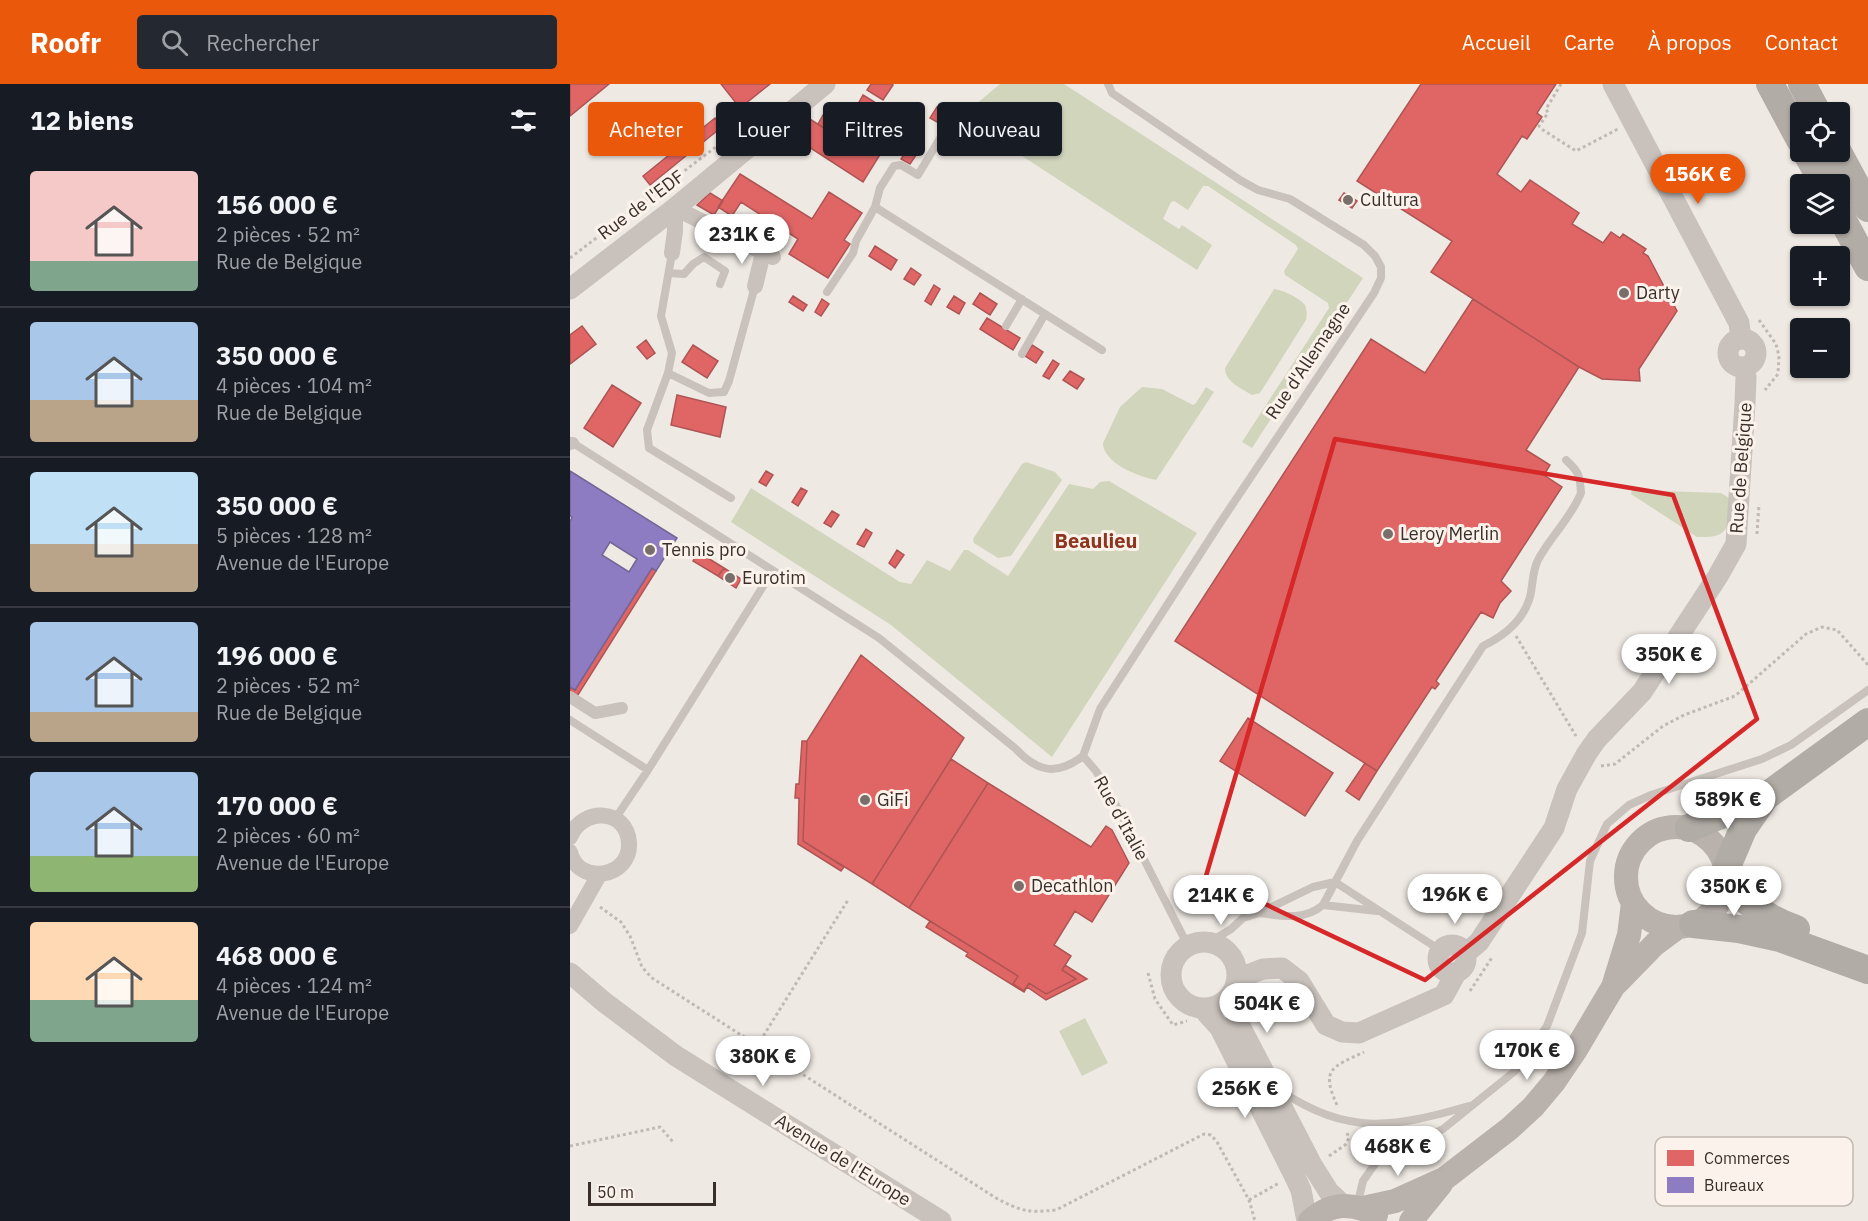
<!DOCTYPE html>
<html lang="fr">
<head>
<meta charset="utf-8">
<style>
	body { margin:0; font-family:"IBM Plex Sans",sans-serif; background:#242831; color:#f1f3f6; height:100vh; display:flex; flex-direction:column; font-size:22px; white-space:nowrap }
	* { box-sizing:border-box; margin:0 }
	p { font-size:20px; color:#9ea1a6 }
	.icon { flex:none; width:33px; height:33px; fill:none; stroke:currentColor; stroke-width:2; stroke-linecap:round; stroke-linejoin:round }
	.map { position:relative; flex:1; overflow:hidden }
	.panel { display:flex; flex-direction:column; background:#171b24; width:570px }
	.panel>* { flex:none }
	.guide { position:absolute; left:18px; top:18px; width:570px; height:54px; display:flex; gap:12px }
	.buttons { position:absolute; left:1220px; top:18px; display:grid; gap:12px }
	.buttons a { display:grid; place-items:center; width:60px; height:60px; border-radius:6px; background:#171b24; box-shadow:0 2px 4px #0004; font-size:30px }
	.scale { position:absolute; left:18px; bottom:15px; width:128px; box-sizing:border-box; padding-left:6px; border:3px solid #392e29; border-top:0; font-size:16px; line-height:21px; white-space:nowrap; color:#392e29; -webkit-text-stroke:4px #fbf3eb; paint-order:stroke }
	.price { position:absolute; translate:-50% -51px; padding:0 14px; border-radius:21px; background:#fff; color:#222; font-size:20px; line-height:39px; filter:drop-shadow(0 2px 3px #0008) }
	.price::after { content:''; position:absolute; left:50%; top:36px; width:18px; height:14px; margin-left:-9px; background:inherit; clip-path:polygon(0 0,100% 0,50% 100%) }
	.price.active { background:#ea580c; color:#fff }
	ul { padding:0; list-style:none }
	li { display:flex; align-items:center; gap:18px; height:150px; padding:0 30px }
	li+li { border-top:2px solid #363941 }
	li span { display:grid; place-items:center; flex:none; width:168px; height:120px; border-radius:6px; color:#555 }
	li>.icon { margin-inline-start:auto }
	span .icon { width:72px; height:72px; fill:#fffc; stroke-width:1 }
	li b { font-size:26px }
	h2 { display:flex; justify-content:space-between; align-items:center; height:72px; padding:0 30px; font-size:26px }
	.chip { padding:0 21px; border-radius:6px; background:#171b24; box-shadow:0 2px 4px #0004; font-size:21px; line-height:54px }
	.chip.active { background:#ea580c; color:#fff }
	header { display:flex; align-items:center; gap:36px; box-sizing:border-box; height:84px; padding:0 30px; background:#ea580c; color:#fff }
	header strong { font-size:28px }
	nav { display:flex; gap:33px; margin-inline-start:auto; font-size:21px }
	.search { width:420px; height:54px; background:#242831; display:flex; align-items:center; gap:15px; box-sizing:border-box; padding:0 21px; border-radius:6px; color:#9ea1a6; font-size:22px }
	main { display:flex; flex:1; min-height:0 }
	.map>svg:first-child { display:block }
	.green { fill:#d1d5bc }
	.shops { fill:#e06666; stroke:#ae5554; stroke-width:1.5 }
	.offices { fill:#8e7cc3; stroke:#746595; stroke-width:1.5; fill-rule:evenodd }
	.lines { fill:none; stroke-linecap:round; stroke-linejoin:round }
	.path { stroke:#c1b9b4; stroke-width:3; stroke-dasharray:3 3; stroke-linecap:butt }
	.service { stroke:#c8c1bc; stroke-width:8 }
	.pedestrian { stroke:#c8c1bc; stroke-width:12 }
	.minor { stroke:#c8c1bc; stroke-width:16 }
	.tertiary { stroke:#c8c1bc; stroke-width:21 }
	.secondary { stroke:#b9b1ac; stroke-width:24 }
	.trunk { stroke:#b2aca6; stroke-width:28 }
	.marked { fill:none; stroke:#d62828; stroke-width:4.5; stroke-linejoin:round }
	.poi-dot { fill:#796f6a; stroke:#fbf3eb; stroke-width:2 }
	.labels { text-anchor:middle; stroke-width:6; stroke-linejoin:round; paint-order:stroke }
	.poi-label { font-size:18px; fill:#392e29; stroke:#fbf3eb; text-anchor:start }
	.street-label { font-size:18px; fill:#392e29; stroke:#fbf3eb }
	.neighbourhood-label { font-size:20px; font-weight:bold; fill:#8c351f; stroke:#fbf3eb }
	.key { fill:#fbf3eb; stroke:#c1b8b1; stroke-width:1.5 }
	.key-label { font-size:16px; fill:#392e29 }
</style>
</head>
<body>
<header>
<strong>Roofr</strong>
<div class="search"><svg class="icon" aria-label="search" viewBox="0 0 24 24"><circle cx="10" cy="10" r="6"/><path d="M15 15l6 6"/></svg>Rechercher</div>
<nav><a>Accueil</a><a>Carte</a><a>À propos</a><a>Contact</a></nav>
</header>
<main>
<section class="panel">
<h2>12 biens<svg class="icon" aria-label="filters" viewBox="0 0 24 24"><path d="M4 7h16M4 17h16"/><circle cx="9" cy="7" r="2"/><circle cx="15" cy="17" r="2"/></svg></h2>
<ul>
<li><span style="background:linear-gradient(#f6c9c9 75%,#7fa58c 0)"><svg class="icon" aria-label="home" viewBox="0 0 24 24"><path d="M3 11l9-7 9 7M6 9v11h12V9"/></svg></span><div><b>156 000 €</b><p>2 pièces · 52 m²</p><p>Rue de Belgique</p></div></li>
<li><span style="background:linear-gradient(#a9c7e8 65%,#b9a48a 0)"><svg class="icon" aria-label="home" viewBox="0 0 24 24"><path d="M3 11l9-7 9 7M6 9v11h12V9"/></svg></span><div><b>350 000 €</b><p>4 pièces · 104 m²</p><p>Rue de Belgique</p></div></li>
<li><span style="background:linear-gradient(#bfe0f5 60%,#b9a48a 0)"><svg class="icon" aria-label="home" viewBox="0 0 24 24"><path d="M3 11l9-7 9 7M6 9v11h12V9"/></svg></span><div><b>350 000 €</b><p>5 pièces · 128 m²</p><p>Avenue de l'Europe</p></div></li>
<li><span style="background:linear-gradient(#a9c7e8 75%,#b9a48a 0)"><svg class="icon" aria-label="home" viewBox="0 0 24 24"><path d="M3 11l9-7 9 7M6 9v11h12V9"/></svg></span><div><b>196 000 €</b><p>2 pièces · 52 m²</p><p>Rue de Belgique</p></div></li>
<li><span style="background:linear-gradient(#a9c7e8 70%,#8fb573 0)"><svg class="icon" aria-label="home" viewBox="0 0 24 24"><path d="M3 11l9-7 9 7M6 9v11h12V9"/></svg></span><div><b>170 000 €</b><p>2 pièces · 60 m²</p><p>Avenue de l'Europe</p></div></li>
<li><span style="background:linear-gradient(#ffd9b3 65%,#7fa58c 0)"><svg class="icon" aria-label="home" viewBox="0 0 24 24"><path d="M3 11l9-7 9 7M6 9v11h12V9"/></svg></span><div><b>468 000 €</b><p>4 pièces · 124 m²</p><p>Avenue de l'Europe</p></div></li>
</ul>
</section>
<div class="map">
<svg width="1298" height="1137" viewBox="0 0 1298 1137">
	<rect width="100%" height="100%" fill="#efe9e3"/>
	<!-- green -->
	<path class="green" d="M430 0H494L793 194 682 364 672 358 759 224 758 219 715 191 714 187 728 165 726 161 638 102H633L618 126 604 117 601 118 593 135 609 145 612 141 642 161 627 186 432 59 393 31Z
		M704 205C713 206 730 214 735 221 737 226 737 231 736 236L690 309 682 311C671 304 655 298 655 284Z
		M572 303 592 305 623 321 626 319 636 303 644 308 586 396C569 393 533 379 533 359L550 323Z
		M456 378 485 388 492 396 441 472 428 474 404 459 403 455 452 380Z
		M539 397 627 449 482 673 321 541 161 438 181 404 330 498 341 500 357 476 380 487 394 466H398L438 492 499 400 523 405 530 398Z
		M1062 406 1151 409 1159 414C1159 443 1161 454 1127 453L1061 410Z
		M515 934 538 979 512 992 489 947Z"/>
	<!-- shops -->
	<path class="shops" d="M0 0H39L0 32Z
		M151 0H200L170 24Z
		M301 0H322L323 1 313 16 297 6Z
		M851 0H986L967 29 972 33 957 55 952 52 927 90 951 108 960 96 1009 129 1002 140 1033 159 1041 148 1050 154 1053 150 1076 165 1073 169 1078 172 1107 227 1069 285 1070 297 1032 295 1009 283 861 188 882 157 787 97Z
		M293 11 306 19 300 28 288 20Z
		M367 23 374 27 367 38 360 34Z
		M253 31 291 56 285 64 248 40Z
		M235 32 285 64 291 56 311 69 293 98 222 52Z
		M145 34 152 43 127 63 120 54Z
		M120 54 127 63 80 101 73 92Z
		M344 55 353 61 340 80 331 75Z
		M170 90 242 135 259 108 292 129 274 156 280 160 258 194 219 170 228 155 171 118 162 132 148 123Z
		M140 109 153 117 144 131 127 121Z
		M774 109 787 117 782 124 769 116Z
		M305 162 327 176 321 186 299 172Z
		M341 184 351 191 344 201 334 195Z
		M364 201 370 205 361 221 355 217Z
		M410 209 427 220 420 231 403 220Z
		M223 212 237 221 233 227 219 218Z
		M384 212 395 219 389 230 377 223Z
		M252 215 259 220 251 232 245 228Z
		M903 215 1009 283 956 366 980 381 974 391 992 403 931 497 941 507 930 519 923 534 911 528 866 597 869 600 865 605 862 603 807 687 605 557 801 255 855 289Z
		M417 234 450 254 443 266 410 245Z
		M12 242 26 260 0 280V251Z
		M76 256 85 269 77 275 67 263Z
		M123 261 148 277 137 294 112 278Z
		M462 261 473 268 466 279 455 272Z
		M483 276 489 280 479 295 473 292Z
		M500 287 514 295 507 305 493 296Z
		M42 301 71 319 43 363 14 344Z
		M107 311 156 323 150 353 101 341Z
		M196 387 203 391 196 402 189 398Z
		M231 404 237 407 228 422 222 418Z
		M262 427 269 431 261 443 254 439Z
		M296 445 302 449 294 463 287 460Z
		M327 466 334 471 325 484 319 479Z
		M128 468 154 484 148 492 123 477Z
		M82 484 86 487 6 614 0 610V603L5 606Z
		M154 484 171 495 166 504 148 492Z
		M291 571 394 654 302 800 233 757 237 657Z
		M678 634 763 689 735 732 650 677Z
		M232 657H237L233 757 274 783 271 787 228 760 229 714H225L226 700H229Z
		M381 675 418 699 339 824 302 800Z
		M795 679 807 687 789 716 776 707Z
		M418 699 521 763 536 742 542 746 559 779 522 838 505 827 484 861 501 872 492 886 506 895 476 910 459 899 454 907 443 900 448 892 339 824Z
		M360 837 448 892 443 900 454 907 459 899 476 910 506 895 492 886 495 881 517 895 476 916 457 903 454 908 396 872 398 869 356 843Z"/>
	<!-- offices -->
	<path class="offices" d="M0 387 107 454 86 487 82 484 5 606 0 603V438L2 433 0 432ZM40 458 67 475 59 488 32 471Z"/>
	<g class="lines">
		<!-- path -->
		<path class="path" d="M991 0 976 25 978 29 969 42 973 46 1006 67 1048 45
			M0 174 151 59
			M1189 236 1206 260 1209 272 1208 290 1195 306
			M1187 450 1189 420
			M946 552 1006 652
			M1031 682 1045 680 1093 642 1114 631 1165 612 1236 550 1252 543 1267 546 1298 581
			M30 823 51 838 60 852 72 883 82 894 426 1114C450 1127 458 1129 486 1126L634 1050 641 1051 647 1058 679 1116 685 1137
			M578 889 585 915 603 941 617 937
			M900 907 923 872
			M187 962 278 816
			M767 1021C750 984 763 983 794 968
			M0 1062 90 1043 103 1058
			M759 1072 775 1061 779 1054 777 1049
			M679 1116 709 1099"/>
		<!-- service -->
		<path class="service" d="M305 123 532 266
			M102 169 91 232 102 269 98 289 77 346 79 364 161 414
			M99 189 114 190 123 180 134 173 155 187 150 200
			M257 208 283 169 286 157 305 123 310 104 324 82 331 81 348 91 378 41
			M436 242 452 215
			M452 270 475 230
			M98 289 139 309 154 308 159 297 185 202
			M0 357 309 554 446 665C467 688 487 692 513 672
			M0 636 78 686
			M513 672 530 625 650 439 804 209 811 194V183L805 172 794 161 720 115 688 106 670 96 542 9 538 0
			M513 672 526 687 551 730 618 862
			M45 735 78 686 202 488
			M753 821 807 827
			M689 829C712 832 734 837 753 821L787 757 913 562C934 552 953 537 960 513 963 501 962 488 968 476 980 453 1001 434 1011 409 1010 391 1009 388 996 376
			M640 858 661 845 673 834 689 829 743 803 765 798 870 866
			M711 1007C779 1053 825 1043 899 1022
			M787 1122 793 1097 807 1077 873 1045 945 987 977 942 1012 849 1020 777 1037 740 1059 721 1081 711 1192 675 1221 661 1298 606"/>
		<!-- pedestrian -->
		<path class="pedestrian" d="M0 360 3 359
			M0 613 25 629 52 624"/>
		<!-- minor -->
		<path class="minor" d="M102 169 105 147V124L203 173
			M185 202 193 169
			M0 753C12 723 57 724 59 759 61 794 8 802 0 768
			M0 842 29 791"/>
		<!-- tertiary -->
		<path class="tertiary" d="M1043 0 1169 239 1171 255
			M0 205 105 124 255 0
			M1158 269a14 14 0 1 1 28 0a14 14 0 1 1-28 0Z
			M601 891a33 33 0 1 1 66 0a33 33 0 1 1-66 0Z
			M868 875a14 14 0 1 1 28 0a14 14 0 1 1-28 0Z
			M896 869 909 858 984 744 997 705 1017 669 1027 655 1072 608 1148 492 1166 460 1175 319 1176 293 1174 283
			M0 889 34 918 106 972 371 1137
			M667 895 693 885 712 884 729 897 756 941 772 948 789 949 874 911 886 889
			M662 908 667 936 742 1081 759 1108 773 1121
			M632 924 650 944 724 1091 731 1106 737 1137"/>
		<!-- secondary -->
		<path class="secondary" d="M1056 793a50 50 0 1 1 100 0a50 50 0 1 1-100 0Z
			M1047 899 1085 860 1108 843
			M793 1124 825 1117 874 1095 939 1045 963 1023 984 998 1005 967 1043 903 1059 851 1063 819
			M740 1137C761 1118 782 1118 806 1131
			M841 1137 871 1100"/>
		<!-- trunk -->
		<path class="trunk" d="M1200 0 1230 56
			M1232 0 1247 28
			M1236 68 1254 100
			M1268 68 1298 124
			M1269 129 1298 183
			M1119 744 1195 713 1298 638
			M1156 785 1173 745 1195 713
			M1156 793C1173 818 1197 835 1226 845
			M1123 840 1169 845 1210 854 1298 886"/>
	</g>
	<!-- marked area -->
	<path class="marked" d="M765 355 1103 411 1187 635 855 896 636 792Z"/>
	<!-- markers -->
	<g class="poi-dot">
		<circle cx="778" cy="116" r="6"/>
		<circle cx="1054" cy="209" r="6"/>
		<circle cx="818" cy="450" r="6"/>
		<circle cx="80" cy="466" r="6"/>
		<circle cx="160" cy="494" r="6"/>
		<circle cx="295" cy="716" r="6"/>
		<circle cx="449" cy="802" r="6"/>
	</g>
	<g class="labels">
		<!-- poi labels -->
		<g class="poi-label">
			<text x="790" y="122">Cultura</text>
			<text x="1066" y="215">Darty</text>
			<text x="830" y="456">Leroy Merlin</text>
			<text x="92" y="472">Tennis pro</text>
			<text x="172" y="500">Eurotim</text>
			<text x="307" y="722">GiFi</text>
			<text x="461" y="808">Decathlon</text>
		</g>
		<!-- street labels -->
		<g class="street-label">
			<text transform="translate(71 121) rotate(-37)" y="6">Rue de l'EDF</text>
			<text transform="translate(738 277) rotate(-56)" y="6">Rue d'Allemagne</text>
			<text transform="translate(1171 384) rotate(-86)" y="6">Rue de Belgique</text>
			<text transform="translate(551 734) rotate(61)" y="6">Rue d'Italie</text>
			<text transform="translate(273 1076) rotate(32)" y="6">Avenue de l'Europe</text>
		</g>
		<!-- neighbourhood labels -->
		<g class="neighbourhood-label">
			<text x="526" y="464">Beaulieu</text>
		</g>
	</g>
	<!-- legend -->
	<rect x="1085" y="1053" width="198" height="69" rx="9" class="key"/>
	<rect x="1097" y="1066" width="27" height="16" fill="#e06666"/>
	<rect x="1097" y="1093" width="27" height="16" fill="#8e7cc3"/>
	<g class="key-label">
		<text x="1134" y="1080">Commerces</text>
		<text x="1134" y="1107">Bureaux</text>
	</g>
</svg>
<div class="buttons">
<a><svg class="icon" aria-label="locate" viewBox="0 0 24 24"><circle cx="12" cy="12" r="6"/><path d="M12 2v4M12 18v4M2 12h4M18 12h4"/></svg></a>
<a><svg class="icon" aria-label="layers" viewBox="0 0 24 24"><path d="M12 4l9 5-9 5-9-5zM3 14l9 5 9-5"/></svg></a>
<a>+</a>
<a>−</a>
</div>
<div class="scale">50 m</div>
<b class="price active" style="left:1128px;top:121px">156K €</b>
<b class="price" style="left:172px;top:181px">231K €</b>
<b class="price" style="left:1099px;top:601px">350K €</b>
<b class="price" style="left:1158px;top:746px">589K €</b>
<b class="price" style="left:1164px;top:833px">350K €</b>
<b class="price" style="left:885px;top:841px">196K €</b>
<b class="price" style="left:651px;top:842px">214K €</b>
<b class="price" style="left:697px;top:950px">504K €</b>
<b class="price" style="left:957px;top:997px">170K €</b>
<b class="price" style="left:193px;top:1003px">380K €</b>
<b class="price" style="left:675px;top:1035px">256K €</b>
<b class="price" style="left:828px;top:1093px">468K €</b>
<div class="guide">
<a class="chip active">Acheter</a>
<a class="chip">Louer</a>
<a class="chip">Filtres</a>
<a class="chip">Nouveau</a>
</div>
</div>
</main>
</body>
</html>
